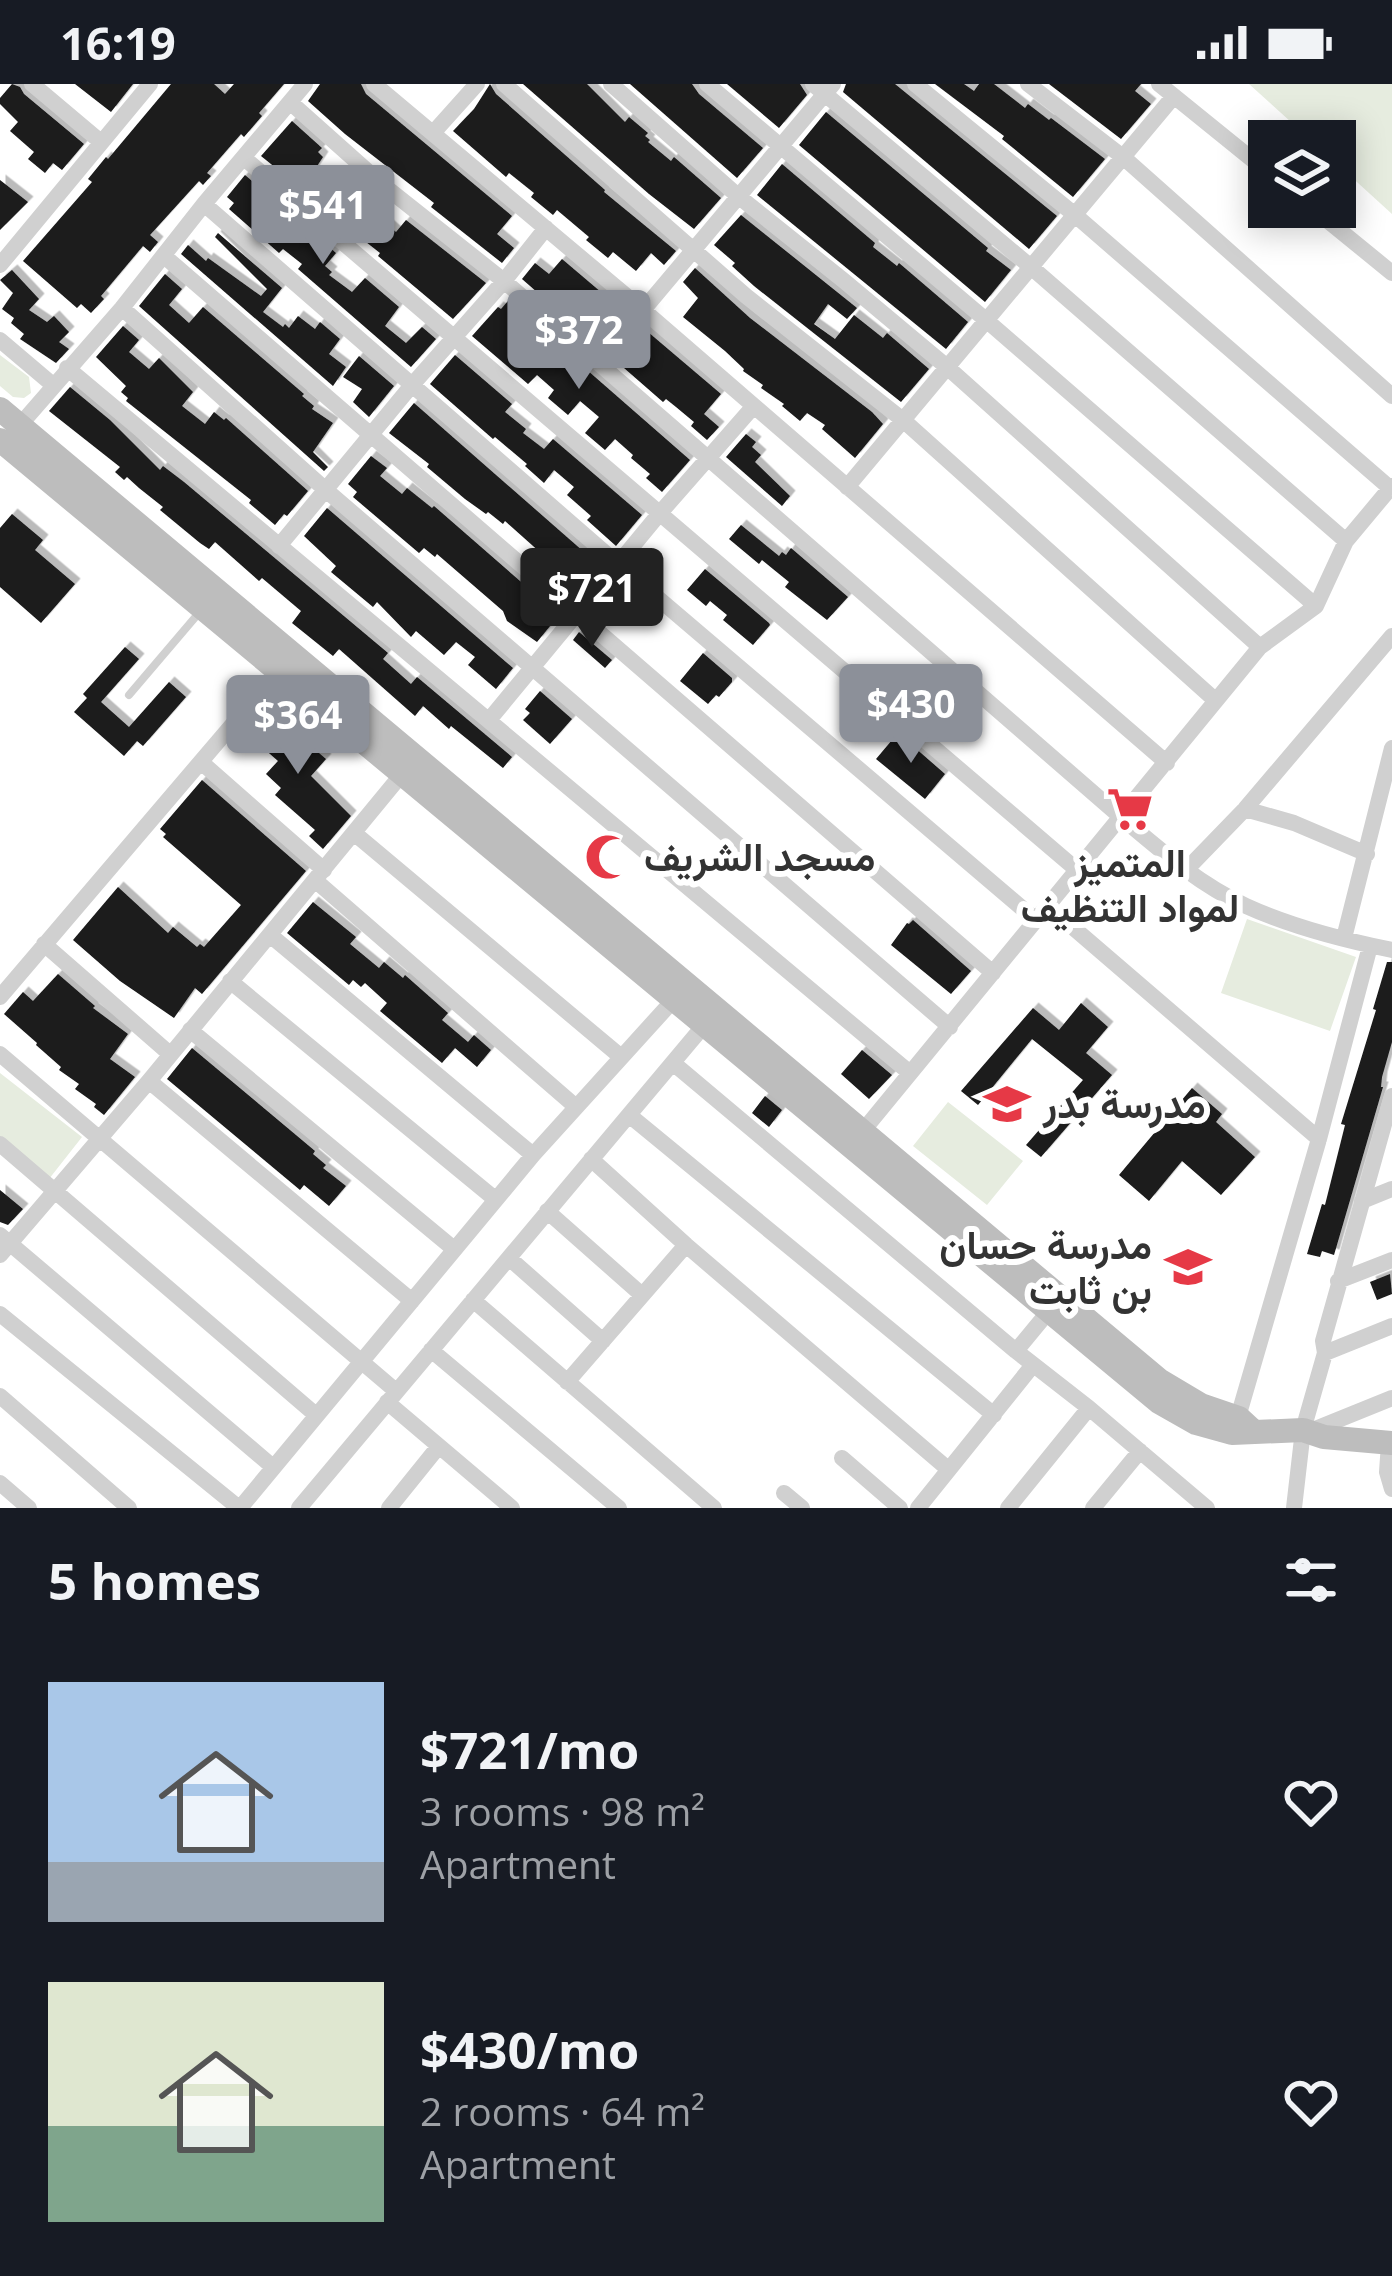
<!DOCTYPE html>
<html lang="en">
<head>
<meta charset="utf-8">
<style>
	body { margin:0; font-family:"Open Sans",Vazirmatn,sans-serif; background:#20242c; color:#f1f3f6; height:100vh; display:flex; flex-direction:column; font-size:45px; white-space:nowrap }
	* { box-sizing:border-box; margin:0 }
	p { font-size:39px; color:#9ea1a6 }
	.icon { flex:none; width:66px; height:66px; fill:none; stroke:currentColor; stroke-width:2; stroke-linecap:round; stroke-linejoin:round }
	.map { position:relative; height:1424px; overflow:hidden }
	.panel { display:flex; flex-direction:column; background:#171b24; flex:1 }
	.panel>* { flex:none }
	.buttons { position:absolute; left:1248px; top:36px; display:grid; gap:24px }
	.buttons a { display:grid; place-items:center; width:108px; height:108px; border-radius:0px; background:#171b24; box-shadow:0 6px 30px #0003; font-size:60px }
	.price { position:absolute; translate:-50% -102px; padding:0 27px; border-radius:12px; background:#8c9099; color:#fff; font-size:39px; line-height:78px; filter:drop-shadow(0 3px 6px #0008) }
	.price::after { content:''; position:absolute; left:50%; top:72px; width:36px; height:27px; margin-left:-18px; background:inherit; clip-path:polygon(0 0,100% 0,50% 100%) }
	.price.selected { background:#222; color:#fff }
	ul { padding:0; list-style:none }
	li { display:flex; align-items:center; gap:36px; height:300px; padding:0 48px }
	li span { display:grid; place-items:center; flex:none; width:336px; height:240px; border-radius:0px; color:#555 }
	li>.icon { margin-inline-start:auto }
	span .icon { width:144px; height:144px; fill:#fffc; stroke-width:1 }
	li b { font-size:51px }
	h2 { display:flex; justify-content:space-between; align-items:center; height:144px; padding:0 48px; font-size:51px }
	.status { display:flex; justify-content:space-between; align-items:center; height:84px; padding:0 60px; background:#171b24; direction:ltr }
	.status svg { height:33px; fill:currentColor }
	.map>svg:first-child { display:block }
	.green { fill:#e6ecdf }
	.building { fill:#1a1a1a; filter:url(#shadow) }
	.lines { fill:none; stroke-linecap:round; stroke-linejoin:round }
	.lane { stroke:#d0d0d0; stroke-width:8 }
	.street { stroke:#d0d0d0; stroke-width:16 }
	.secondary { stroke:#bdbdbd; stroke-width:24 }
	.labels { text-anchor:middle; stroke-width:12; stroke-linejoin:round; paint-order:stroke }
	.poi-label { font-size:39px; font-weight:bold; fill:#333; stroke:#fff; text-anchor:start }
</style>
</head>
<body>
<div class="status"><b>16:19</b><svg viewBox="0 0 49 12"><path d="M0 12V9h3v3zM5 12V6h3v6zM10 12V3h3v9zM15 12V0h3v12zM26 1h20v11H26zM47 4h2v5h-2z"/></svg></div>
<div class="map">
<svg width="1392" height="1424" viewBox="0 0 1392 1424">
	<defs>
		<filter id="shadow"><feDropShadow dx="5.5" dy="-5.5" stdDeviation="0" flood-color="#0004"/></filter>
	</defs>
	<rect width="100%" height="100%" fill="#fff"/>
	<!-- green -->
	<path class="green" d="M1249 0H1392V130L1335 78V57H1312Z
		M0 271 29 293 31 309 24 314 13 313 0 302Z
		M1247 835 1356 873 1330 947 1221 909Z
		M0 989 82 1053 49 1095 0 1057Z
		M948 1018 1023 1077 987 1121 913 1062Z"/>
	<!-- building -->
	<path class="building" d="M12 0 20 3 24 10 84 60 62 86 53 79 45 89 28 75 34 68 10 47 18 38 0 20V14Z
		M75 0H133L111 28Z
		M171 0H214L225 10 234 0H284L259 29 262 32 244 53 241 50 207 89 211 92 203 101 199 97 150 151 158 158 150 168 143 162 101 212 104 215 91 229 81 220 77 224 23 177 92 98 88 95 106 73 108 75Z
		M320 0H361L366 10 512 132 497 150 514 164 502 179 431 123 434 119 345 50 308 17Z
		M490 0 496 10 605 106 604 108 676 167 664 181 651 169 636 187 613 168 608 174 586 156 589 153 557 126 553 131 531 113 534 109 509 89 506 93 453 47 474 25Z
		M523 0H587L625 38 629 33 648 49 645 52 650 56 648 58 671 77 674 73 721 114 694 145 649 110Z
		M630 0H692L699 10 763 64 737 94Z
		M727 0H800L807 11 779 44Z
		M895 0 1057 132 1029 165 843 8 846 0Z
		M935 0H964L974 7 979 0H994L1025 24 1028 20 1049 36 1051 34 1105 75 1073 113 1002 55 1004 52Z
		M1049 0H1141L1135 7 1151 20 1121 55Z
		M826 28 988 164 986 167 1011 186 985 218 799 61Z
		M292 37 322 64 318 68 323 73 302 105 261 72Z
		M782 80 875 159 873 163 897 182 899 179 968 238 946 265 757 111Z
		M350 88 383 117 374 129 396 148 406 136 486 199 453 235 378 172 380 169 319 121Z
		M245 91 336 169 325 182 332 188 329 191 352 208 365 194 399 223 385 242 406 259 422 243 436 255 411 283 298 185 302 180 283 165 279 169 229 125 234 119 227 113Z
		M0 96 28 118 0 146Z
		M741 131 857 224 847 235 828 220 814 240 835 255 854 231 883 254 887 249 929 285 901 318 754 202 732 182 735 179 714 161Z
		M218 149 282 204 263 228 283 243 285 240 289 244 298 232 315 245 320 238 340 255 329 270 346 283 333 302 181 170 188 161 206 177 208 174 261 212 267 205 215 153Z
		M562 175 721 310 704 330 719 343 707 356 691 342 694 338 676 323 666 315 663 318 522 195 535 179 549 190Z
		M695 184 750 234 872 328 883 340 855 374 822 345 825 341 807 329 800 337 782 322 784 320 761 304 763 301 743 287 744 285 725 267 683 233 698 214 683 198Z
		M12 186 39 215 29 226 47 238 54 232 69 248 59 258 69 265 56 279 20 255 24 250 11 239 14 234 2 225 13 209 0 196Z
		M165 190 182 205 169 221 189 239 203 223 304 310 302 312 314 322 312 325 333 339 313 368 328 383 324 387 139 222Z
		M508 217 690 376 662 408 646 394 650 390 631 374 633 371 615 355 605 366 585 349 599 333 580 317 568 331 548 314 554 306 537 291 528 300 472 252 498 223 501 225Z
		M123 242 139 256 129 268 149 285 159 274 193 308 182 322 205 340 214 328 224 336 226 334 308 407 287 432 284 430 275 441 249 419 251 416 126 317 128 314 121 308 126 302 96 273Z
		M455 271 512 320 505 328 526 345 523 349 544 365 553 355 642 431 616 462 587 436 591 432 567 411 574 403 554 386 544 399 525 382 527 380 495 353 493 355 430 300Z
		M359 272 394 302 369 333 353 318 362 305 343 293Z
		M70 303 110 336 160 386 163 382 184 398 388 569 383 575 411 600 417 593 512 673 503 684 451 642 449 645 423 622 415 632 339 565 333 572 292 539 301 527 262 494 259 497 215 458 209 465 200 459 160 426 163 423 139 404 127 393 124 396 115 388 120 383 49 327Z
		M414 319 584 468 578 474 593 489 581 505 575 504 555 488 557 485 543 474 542 470 505 437 503 440 488 428 486 430 465 415 427 383 429 380 389 349Z
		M746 350 756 358 752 363 761 371 755 378 790 412 782 422 726 373Z
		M371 372 387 384 380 392 402 410 407 404 432 424 434 422 559 531 537 558 507 537 503 527 437 470 435 473 424 464 419 469 353 413 357 408 348 400Z
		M327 424 513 584 496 605 468 581 475 573 456 558 444 571 416 547 411 553 377 518 373 523 331 488 336 482 304 452Z
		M12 430 43 456 35 466 75 500 41 539 0 503V444Z
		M741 441 779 472 782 468 786 471 791 464 848 513 827 536 785 503 789 498 773 485 762 476 759 480 729 455Z
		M705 485 769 539 770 541 753 561 723 536 727 531 710 517 706 522 687 506Z
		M579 548 612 576 605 584 573 556Z
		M125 563 139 575 101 618 129 643 169 598 186 613 143 662 137 657 124 672 74 628 87 614 83 610Z
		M703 569 732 594V598L719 613 716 611 708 620 680 597Z
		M540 607 572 635 550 660 523 636 530 629 525 625Z
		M265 623 326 675 311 692 351 732 323 765 309 752 315 746 275 711 281 704 266 690 278 677 244 647Z
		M898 649 945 690 925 715 876 675Z
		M202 696 306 787 202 910 195 904 174 934 120 897 73 856 118 803 168 849 173 843 197 863 200 860 204 863 241 821 163 753 166 750 160 745Z
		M313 818 356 853 350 860 379 884 384 878 403 894 405 891 448 929 442 936 468 958 474 951 491 966 477 983 455 964 442 979 380 927 387 919 365 899 361 903 353 896 349 901 287 849Z
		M913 836 971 887 951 910 891 861 907 839 909 840Z
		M1387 878H1392V958L1382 993 1381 1003H1383L1334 1171 1322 1167 1320 1173 1307 1170 1322 1120 1325 1121 1345 1041 1341 1040 1376 926 1373 925Z
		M58 890 95 922 93 924 128 950 110 975 135 993 104 1031 94 1023 96 1020 75 1005 79 1000 59 986 61 983 36 961 37 959 4 930 23 908 33 917Z
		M1081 919 1108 943 1086 969 1112 991 1041 1073 1026 1061 1083 996 1032 955 978 1021 961 1007 1033 924 1059 946Z
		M192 964 315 1067 313 1070 326 1081 323 1084 346 1102 329 1122 304 1101 300 1106 167 995Z
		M862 966 892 991 869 1015 841 990Z
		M1192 1004 1222 1030 1216 1038 1255 1073 1221 1111 1182 1077 1149 1117 1119 1091Z
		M765 1012 782 1026 769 1043 752 1029Z
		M0 1106 23 1125 8 1141 0 1138Z
		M1390 1190 1392 1210 1377 1216 1370 1198Z"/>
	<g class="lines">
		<!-- lane -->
		<path class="lane" d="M129 611 198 530"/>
		<!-- street -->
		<path class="street" d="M32 0 101 58
			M374 0 643 226 1167 679
			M504 0 746 212 903 336 1215 616
			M611 0 738 112 843 196 947 283 1260 563
			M707 0 986 236 1316 522
			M813 0 1031 183 1346 457
			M915 0 1075 131 1390 404
			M1028 0 1123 73 1392 312
			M1159 0 1269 89
			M291 19 383 101 504 197 1122 734C1161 767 1200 801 1246 822 1292 843 1343 856 1392 866
			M433 49 477 0
			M244 74 1077 786
			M204 120 619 481 1036 836
			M1311 123 1392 189
			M164 172 993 889
			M0 181 150 0
			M122 224 327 407 950 943
			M643 226 833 0
			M0 256 53 301
			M67 284 910 989
			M20 341 122 224 204 120 305 0
			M847 403 1174 12
			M279 462 412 301 504 197 546 144
			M489 636 660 429 753 323
			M201 678 324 786
			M1245 725 1294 739 1367 770
			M354 749 620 972
			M1186 786 1245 725 1392 552
			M316 797 575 1022
			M1048 822 1319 1055
			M270 851 533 1071
			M1344 854 1392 664
			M44 860 170 970
			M230 897 495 1115
			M0 913 279 586
			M190 946 454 1165
			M0 970 396 1307
			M673 979 1016 1267 1089 1324 1207 1424
			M149 997 412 1217
			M629 1031 994 1331
			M862 1048 1260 563 1316 522 1346 457 1392 402
			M0 1060 316 1331
			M591 1075 686 1161 948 1385
			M1362 1117 1392 1105
			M547 1127 642 1211
			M0 1151 273 1383
			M0 1171 149 997 402 690
			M509 1174 603 1257
			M1338 1197 1392 1176
			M473 1216 714 1424
			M0 1230 239 1424
			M431 1266 619 1424
			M1016 1267 1049 1227
			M1325 1269 1392 1242
			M567 1298 686 1161
			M0 1312 129 1424
			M387 1318 512 1424
			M1236 1340 1319 1055 1370 862
			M1308 1348 1392 1314
			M1392 1357 1389 1359 1387 1388 1392 1405
			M842 1374 900 1424
			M0 1399 29 1424
			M784 1409 802 1424
			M240 1424 533 1071 678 911
			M299 1424 711 933
			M389 1424 439 1362
			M918 1424 1033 1281
			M1008 1424 1089 1324
			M1093 1424 1140 1367
			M1294 1424 1303 1346 1325 1269 1323 1257 1392 1012"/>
		<!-- secondary -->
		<path class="secondary" d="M0 325 1159 1296 1201 1321 1239 1334 1252 1346
			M0 356 1159 1318 1196 1339 1232 1349 1303 1346 1324 1353 1392 1359"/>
	</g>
	<!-- icons -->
	<defs>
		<g id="supermarket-bare" transform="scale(3.6)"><path d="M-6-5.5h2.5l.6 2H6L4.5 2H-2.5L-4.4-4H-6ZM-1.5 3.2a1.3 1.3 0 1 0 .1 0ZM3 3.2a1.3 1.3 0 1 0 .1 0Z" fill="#e63946" stroke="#fff" stroke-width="2.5" paint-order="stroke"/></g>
		<g id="mosque-bare" transform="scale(3.6)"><path d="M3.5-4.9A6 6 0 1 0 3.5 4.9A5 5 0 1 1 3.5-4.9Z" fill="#e63946" stroke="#fff" stroke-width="2.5" paint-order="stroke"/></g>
		<g id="school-bare" transform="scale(3.6)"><path d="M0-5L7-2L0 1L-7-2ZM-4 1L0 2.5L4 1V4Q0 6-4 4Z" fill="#e63946" stroke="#fff" stroke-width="2.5" paint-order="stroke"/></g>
	</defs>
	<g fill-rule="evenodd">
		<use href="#supermarket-bare" x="1130" y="725"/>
		<use href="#mosque-bare" x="608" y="773"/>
		<use href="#school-bare" x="1007" y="1020"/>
		<use href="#school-bare" x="1188" y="1183"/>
	</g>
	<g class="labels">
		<!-- poi labels -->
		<g class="poi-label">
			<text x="644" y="787">مسجد الشريف</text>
			<text x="1130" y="793" text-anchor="middle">المتميز<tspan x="1130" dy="45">لمواد التنظيف</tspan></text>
			<text x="1043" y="1034">مدرسة بدر</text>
			<text x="1152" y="1175" text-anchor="end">مدرسة حسان<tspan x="1152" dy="45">بن ثابت</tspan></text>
		</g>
	</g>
</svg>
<div class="buttons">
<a><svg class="icon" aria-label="layers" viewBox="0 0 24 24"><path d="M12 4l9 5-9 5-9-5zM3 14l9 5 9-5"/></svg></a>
</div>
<b class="price" style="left:323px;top:183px">$541</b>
<b class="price" style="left:579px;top:308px">$372</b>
<b class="price selected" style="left:592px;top:566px">$721</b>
<b class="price" style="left:911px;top:682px">$430</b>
<b class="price" style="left:298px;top:693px">$364</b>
</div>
<section class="panel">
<h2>5 homes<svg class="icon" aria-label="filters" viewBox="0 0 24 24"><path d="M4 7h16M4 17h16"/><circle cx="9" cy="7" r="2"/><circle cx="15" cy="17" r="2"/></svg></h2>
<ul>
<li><span style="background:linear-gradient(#a9c7e8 75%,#9aa5b1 0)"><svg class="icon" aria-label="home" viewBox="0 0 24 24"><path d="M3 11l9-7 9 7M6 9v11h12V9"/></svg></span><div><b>$721/mo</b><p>3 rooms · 98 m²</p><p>Apartment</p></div><svg class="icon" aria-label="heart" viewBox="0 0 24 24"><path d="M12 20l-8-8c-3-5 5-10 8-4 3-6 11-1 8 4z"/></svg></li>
<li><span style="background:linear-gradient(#dfe7d0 60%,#7fa58c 0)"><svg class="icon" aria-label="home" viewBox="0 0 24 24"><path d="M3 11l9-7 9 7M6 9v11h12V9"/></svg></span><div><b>$430/mo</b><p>2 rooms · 64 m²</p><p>Apartment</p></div><svg class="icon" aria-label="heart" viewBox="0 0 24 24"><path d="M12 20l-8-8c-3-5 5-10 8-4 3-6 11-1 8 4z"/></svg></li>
</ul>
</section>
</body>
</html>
